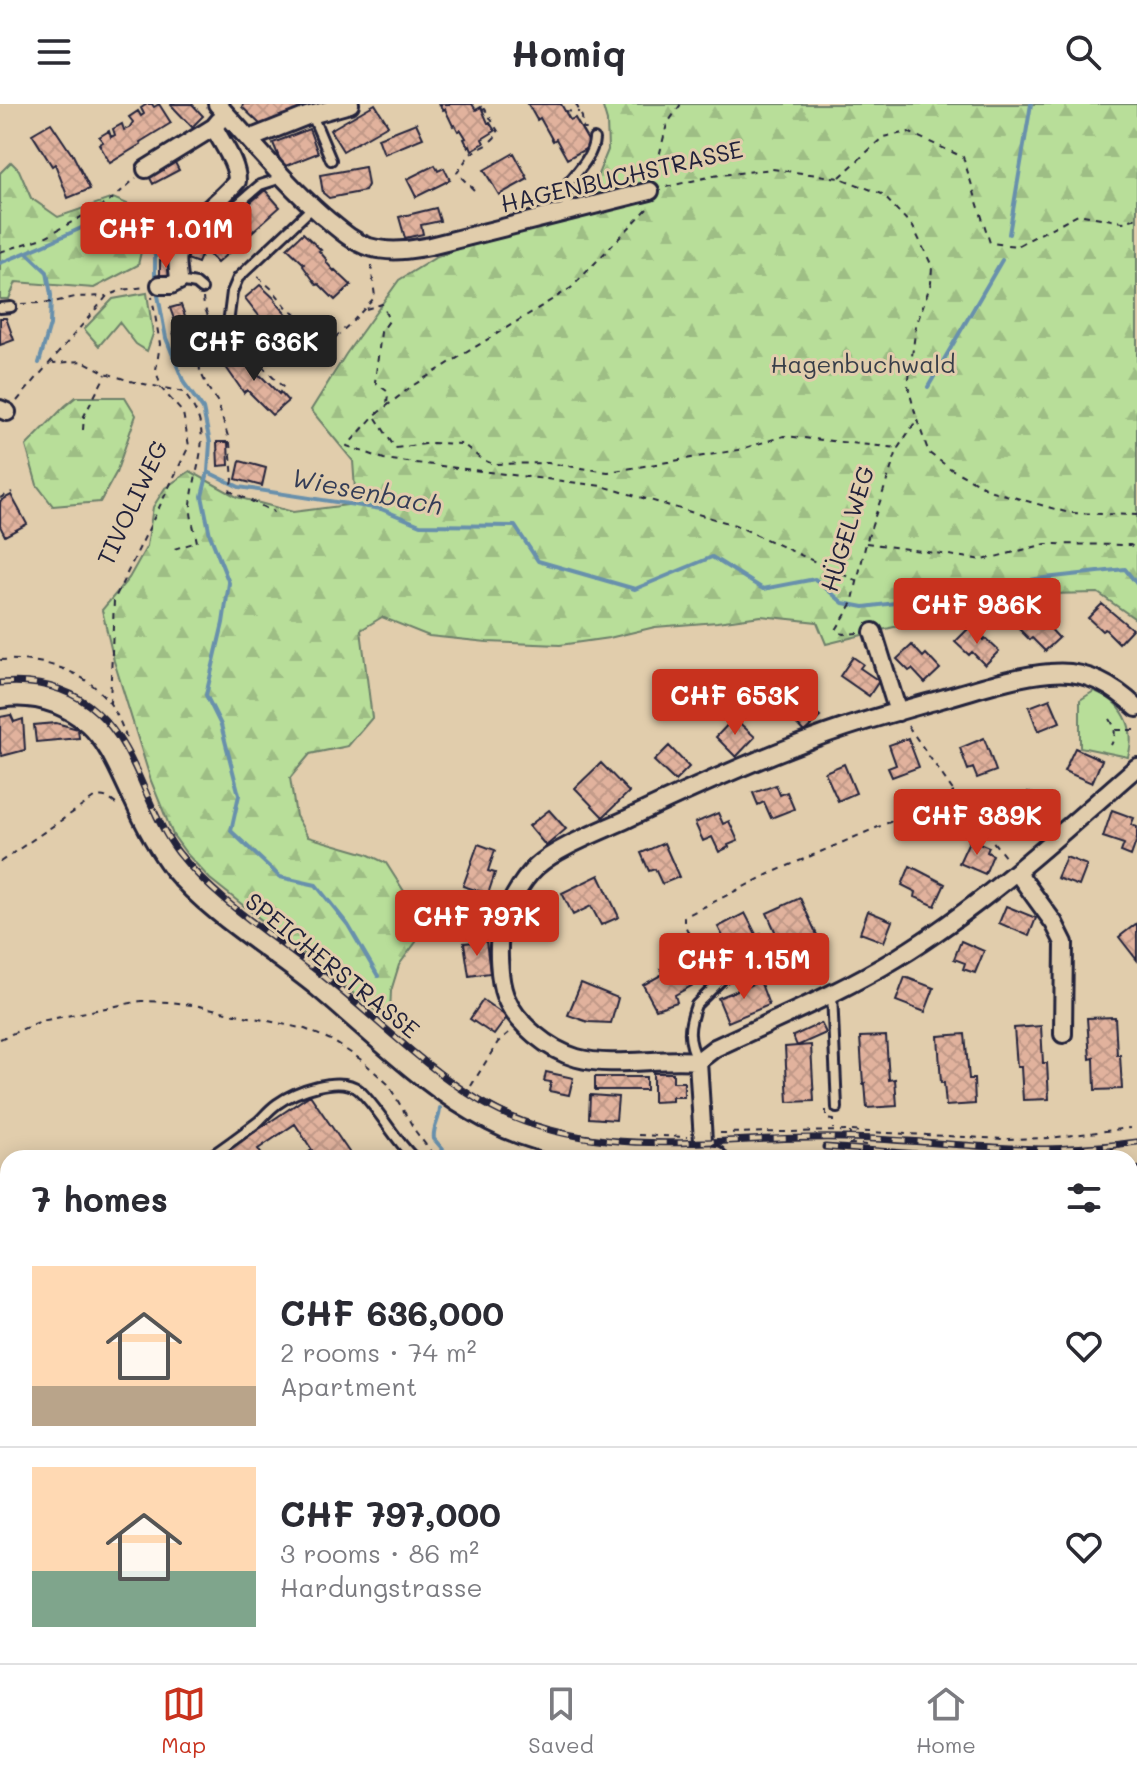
<!DOCTYPE html>
<html lang="en">
<head>
<meta charset="utf-8">
<style>
	body { margin:0; font-family:Mali,sans-serif; background:#f2f2f3; color:#2b2b33; height:100vh; display:flex; flex-direction:column; font-size:30px; white-space:nowrap }
	* { box-sizing:border-box; margin:0 }
	p { font-size:26px; color:#7c7c81 }
	.icon { flex:none; width:44px; height:44px; fill:none; stroke:currentColor; stroke-width:2; stroke-linecap:round; stroke-linejoin:round }
	.map { position:relative; flex:1; overflow:hidden }
	.drawer { position:absolute; left:0px; top:1046px; width:1138px; height:514px; display:flex; flex-direction:column; background:#fff; border-radius:24px 24px 0 0; box-shadow:0 4px 20px #0003 }
	.drawer>* { flex:none }
	.price { position:absolute; translate:-50% -68px; padding:0 18px; border-radius:8px; background:#c8321e; color:#fff; font-size:26px; line-height:52px; filter:drop-shadow(0 2px 4px #0008) }
	.price::after { content:''; position:absolute; left:50%; top:48px; width:24px; height:18px; margin-left:-12px; background:inherit; clip-path:polygon(0 0,100% 0,50% 100%) }
	.price.on { background:#222; color:#fff }
	ul { padding:0; list-style:none }
	li { display:flex; align-items:center; gap:24px; height:200px; padding:0 32px }
	li+li { border-top:2px solid #e1e1e2 }
	li span { display:grid; place-items:center; flex:none; width:224px; height:160px; border-radius:0px; color:#555 }
	li>.icon { margin-inline-start:auto }
	span .icon { width:96px; height:96px; fill:#fffc; stroke-width:1 }
	li b { font-size:34px }
	h2 { display:flex; justify-content:space-between; align-items:center; height:96px; padding:0 32px; font-size:34px }
	header { display:flex; justify-content:space-between; align-items:center; height:104px; padding:0 32px; background:#fff; font-size:36px; font-weight:700 }
	.tab-bar { display:flex; justify-content:space-around; align-items:center; height:112px; border-top:2px solid #e1e1e2; background:#fff; font-size:22px; color:#7c7c81 }
	.tab-bar a { display:grid; justify-items:center; gap:4px }
	.tab-bar .on { color:#c8321e }
	.map>svg:first-child { display:block }
	.forest { fill:url(#forest-firs); stroke:#6d806a; stroke-width:2 }
	.green { fill:#b8de99; stroke:#6d806a; stroke-width:2 }
	.lines { fill:none; stroke-linecap:round; stroke-linejoin:round }
	.stream { stroke:#6890ac; stroke-width:4 }
	.building { fill:url(#building-cross-hatch); stroke:#22223b; stroke-width:2 }
	.service-casing { stroke:#22223b; stroke-width:14 }
	.minor-casing { stroke:#22223b; stroke-width:22 }
	.secondary-casing { stroke:#22223b; stroke-width:28 }
	.path { stroke:#22223b; stroke-width:2; stroke-dasharray:6 6; stroke-linecap:butt }
	.service { stroke:#e1cdac; stroke-width:8 }
	.minor { stroke:#e1cdac; stroke-width:16 }
	.secondary { stroke:#e1cdac; stroke-width:22 }
	.rail-casing { stroke:#22223b; stroke-width:7 }
	.rail { stroke:#e1cdac; stroke-width:4; stroke-dasharray:12; stroke-linecap:butt }
	.labels { text-anchor:middle; stroke-width:6; stroke-linejoin:round; paint-order:stroke }
	.street-label { font-size:24px; fill:#22223b; stroke:#e1cdac }
	.park-label { font-size:24px; fill:#383e49; stroke:#e1cdac }
	.water-label { font-size:26px; font-style:italic; fill:#343d57; stroke:#e1cdac }
</style>
</head>
<body>
<header><svg class="icon" aria-label="menu" viewBox="0 0 24 24"><path d="M4 6h16M4 12h16M4 18h16"/></svg>Homiq<svg class="icon" aria-label="search" viewBox="0 0 24 24"><circle cx="10" cy="10" r="6"/><path d="M15 15l6 6"/></svg></header>
<div class="map">
<svg width="1137" height="1559" viewBox="0 0 1137 1559">
	<defs>
		<pattern id="forest-firs" width="22" height="20" patternUnits="userSpaceOnUse" patternTransform="scale(2)"><rect width="22" height="20" fill="#b8de99"/><path d="M5 1l3.5 6h-7zM16 11l3.5 6h-7z" fill="#9ebe85"/></pattern>
		<pattern id="building-cross-hatch" width="8" height="8" patternUnits="userSpaceOnUse" patternTransform="scale(2)"><rect width="8" height="8" fill="#e1b29d"/><path d="M0 0l8 8M0 8l8-8" fill="none" stroke="#c19988"/></pattern>
	</defs>
	<rect width="100%" height="100%" fill="#e1cdac"/>
	<filter id="ink" filterUnits="userSpaceOnUse"><feTurbulence type="fractalNoise" baseFrequency=".0125" numOctaves="2"/><feDisplacementMap in="SourceGraphic" scale="16" xChannelSelector="R" yChannelSelector="G"/><feConvolveMatrix kernelMatrix="1 2 1 2 8 2 1 2 1" color-interpolation-filters="sRGB"/></filter>
	<g filter="url(#ink)">
		<!-- forest -->
		<path class="forest" d="M602 0H1137V516L1098 489 1048 490 979 510 926 515 826 540 817 518 761 512 717 518 655 523 609 534 560 541 487 538 429 532 382 513 361 526 372 614 348 642 310 650 290 674 296 712 308 733 367 750 386 759 407 792 416 821V838L399 861 391 887 390 908 382 912 210 775 186 749 173 731 151 677 114 557 102 506 129 474 147 442 153 403 165 384 190 367 237 393 293 408 356 400 353 357 311 306 346 250 399 176 435 154 588 95 608 46 607 17Z
			M11 58 19 66 31 94 58 113 113 94 137 104 145 130 138 161 94 184 16 178 9 195H0V69Z
			M147 189 153 230 147 247 136 240 119 218 99 242 84 225 113 195Z
			M76 293H125L136 311 116 369 100 398 53 402 37 381 26 342 65 302Z"/>
		<!-- green -->
		<path class="green" d="M1094 587C1122 597 1137 623 1128 653L1080 643V596Z"/>
		<g class="lines">
			<!-- stream -->
			<path class="stream" d="M1009 130 1031 0
				M27 149 47 168 51 191 50 221 39 259
				M0 159C31 147 62 133 92 119 104 114 114 108 127 105L140 124 155 151V177
				M157 186 166 234 184 279 203 305 210 339 208 368 202 392 210 431 229 479 223 519 206 591 221 621 239 691 231 727 280 773 316 781 348 821 378 872
				M928 283 1002 156
				M208 368 239 383 381 405 420 421 515 422 538 457 635 485 712 453 763 485 815 475 843 499 864 503 965 490 1036 475 1125 465 1137 480
				M440 1004C440 1016 432 1023 434 1035L450 1054
				M0 1316 8 1315
				M0 1547 8 1550
				M14 1552 29 1559
				M375 1552 378 1559
				M584 1552 588 1559
				M1010 1552 1014 1559"/>
		</g>
		<!-- building -->
		<path class="building" d="M147 0H152L154 3 159 0 171 19 140 38 141 40 110 59 99 40 103 38 99 33 109 27 111 33 115 31 113 25 122 20 124 26 129 24 133 18 129 13 138 7 141 12 144 10 141 4Z
			M172 0H192L203 12 192 23 171 1Z
			M243 0H320L262 22 242 3Z
			M375 0 388 21 343 47 330 26Z
			M439 0H472L476 6 481 3 488 19H490L495 27 482 35 484 39 472 46 470 41 468 43 464 35 466 34 461 26 458 27 455 21 453 22 445 5 443 6Z
			M528 0H561L570 16 575 14 591 42 567 55 556 35 553 37 540 14 537 16Z
			M51 19 71 49H72L90 85 68 94 55 60 52 62 32 30Z
			M416 19 423 34 384 50 378 34Z
			M309 25 318 49 283 63 273 39Z
			M514 49 528 75 499 91 484 66Z
			M172 53 179 66 153 80 146 66Z
			M435 61 438 67 444 64 450 76 416 93 407 75Z
			M365 63 368 81 365 87 329 94 323 89 320 71Z
			M265 86 280 103 217 159 201 142Z
			M436 104 440 117 421 121 423 130 405 134 399 113Z
			M303 129 321 146 319 147 327 156 326 158 334 167 335 166 351 181 335 196 319 180 317 181 303 162 304 160 287 144Z
			M194 140 201 142 204 145 198 159 187 155Z
			M160 156H171V177H160Z
			M260 181 276 196 275 197 299 224 302 222 328 247 312 261 295 245 293 247 285 238 283 240 274 230 275 228 268 220 267 222 245 194Z
			M181 201 187 217 196 214 202 231 192 235 196 245 182 251 173 228 178 226 170 204Z
			M0 214H6L14 236 0 241Z
			M239 245 260 273 261 272 279 290 280 288 288 297 272 311 247 286 244 289 223 259Z
			M217 338H228L229 361 218 362Z
			M240 357 266 364 262 382 236 375Z
			M11 391 27 420 5 432 0 422V397Z
			M1102 500 1132 525 1119 539 1105 525 1102 527 1088 514Z
			M1029 508 1043 523 1046 520 1059 534 1045 547 1032 534 1030 536 1015 521Z
			M970 523 983 536 985 534 999 547 985 561 972 548 969 551 955 538Z
			M912 541 923 553 926 550 940 565 925 579 912 565 909 567 897 555Z
			M853 553 863 560 860 564 879 577 869 592 840 572Z
			M802 573 811 583 800 593 820 613 804 628 779 601 793 588 790 585Z
			M1050 595 1060 618 1038 627 1029 603Z
			M11 611 14 618 23 615 25 646 2 652 0 647V613Z
			M734 614 755 633 736 653 716 633Z
			M56 619 78 625 79 634 36 638 34 621Z
			M908 634 919 663 892 673 888 664 896 661 889 641Z
			M984 634 996 667 977 674 973 664 968 666 960 644Z
			M669 642 689 663 675 677 654 657Z
			M1075 644 1102 656 1092 679 1064 667Z
			M601 659 629 688 603 713 575 684Z
			M844 660 856 689 838 697 825 668Z
			M776 681 780 691 787 688 794 705 771 714 764 698 758 701 753 689Z
			M1028 688 1046 695 1043 700 1050 703 1041 724 1017 713Z
			M549 706 566 725 546 742 529 722Z
			M1112 706 1134 714 1131 721 1137 723V735L1131 752 1121 748 1124 740 1103 733Z
			M718 709 723 720 729 717 738 737 728 741 729 743 719 748 712 733 703 737 695 719Z
			M970 735 989 743 987 748 993 751 985 770 959 759Z
			M664 739 679 773 662 780 655 765 649 767 641 749Z
			M478 740 495 746 488 767 495 769 488 790 463 782Z
			M1066 753 1087 761 1079 782 1057 774Z
			M910 762 945 780 935 802 915 793 916 788 902 781Z
			M599 771 619 813 601 821 591 802 573 811 562 789Z
			M800 794 822 842 788 857 767 809Z
			M1006 802 1036 814 1029 832 999 819Z
			M868 807 892 817 884 838 860 829Z
			M745 809 758 834 731 848 718 823Z
			M1137 819V856L1119 833Z
			M486 837 490 869 469 872 464 839Z
			M961 837 984 847 975 869 963 865 965 859 954 855Z
			M679 855 693 881 675 891 677 898 656 905 643 881 663 870 661 865Z
			M905 873 934 884 925 908 896 897Z
			M760 877 769 901 728 918 718 894Z
			M581 879 618 894 611 919 588 918 568 911Z
			M483 896 507 913 494 931 470 915Z
			M1115 913 1117 951H1120L1122 985 1095 986 1094 954 1090 955 1087 914Z
			M821 919 826 929 797 942 793 932Z
			M1041 922 1043 959H1047L1049 995 1023 996 1021 963H1017L1014 924Z
			M965 930 969 975H974L975 1000 946 1002 944 979H941L938 932Z
			M886 932 889 976 895 975 897 1002 867 1004 865 979 863 980 860 933Z
			M811 941 814 997 788 998 785 943Z
			M546 968 573 974 569 991 549 987 551 978 544 977Z
			M653 969H673V978H684V993H672V997L653 998Z
			M595 973H646V986H595Z
			M310 991 351 1051V1054H300L312 1046 295 1020 258 1045 264 1054H233L228 1046Z
			M590 991 618 993 616 1016 589 1014Z
			M8 1446V1493L0 1494V1448Z"/>
		<g class="lines">
			<!-- service casing -->
			<g class="service-casing">
				<path id="service" d="M312 11 331 56
					M567 108 565 83C576 69 593 53 594 35
					M197 141 204 129 260 81 282 74
					M179 177 196 180 202 185
					M0 204 11 203
					M228 220 232 188 238 174 313 103
					M832 889 837 1004
					M698 957C687 936 688 923 696 901L762 836
					M208 1054C226 1042 242 1030 259 1017 265 1011 270 1005 277 1000 295 987 340 970 359 986 380 1006 393 1034 414 1054"/>
			</g>
			<!-- minor casing -->
			<g class="minor-casing">
				<path id="minor" d="M217 0C252 38 284 78 323 112 338 124 351 137 369 143 390 149 410 146 430 142L650 87
					M249 35 307 12 350 0
					M146 65 214 23 219 17
					M160 181H171L179 177C179 169 176 159 178 151 185 119 217 101 237 77 237 58 222 40 214 23
					M0 305 7 308
					M873 528 898 608
					M1017 768 1054 819 1064 839 1063 930
					M698 957C660 953 613 964 577 954 549 946 516 920 505 892 499 876 497 843 501 826 505 806 521 777 536 763 556 744 601 727 627 715 684 688 741 662 799 640 844 622 892 609 938 596 974 586 1013 572 1050 569 1084 565 1113 581 1137 604
					M704 1053 698 957 715 944C776 915 840 889 897 854 984 801 1060 730 1137 663"/>
			</g>
			<!-- secondary casing -->
			<g class="secondary-casing">
				<path id="secondary" d="M0 592C33 587 64 596 90 618 112 638 123 669 136 695 147 719 159 742 175 763 213 809 274 844 320 882 375 928 427 982 491 1015 561 1052 639 1050 715 1054
					M1121 1054 1137 1051"/>
			</g>
			<!-- path -->
			<path class="path" d="M576 0 582 13 583 25H587
				M565 7 579 8
				M654 73 667 20 681 0
				M840 73 883 33 908 28 963 53 990 139 1017 142 1078 110 1123 118 1137 114
				M666 83 713 72 772 65 840 74 882 90 913 123 932 162 931 179 916 222 908 282 917 316 929 349 951 365 992 387 1069 409 1137 411
				M474 86 457 69 470 50 487 41 499 29 485 5 483 6
				M647 105 571 184 412 282 374 312 347 342 384 355 602 382 735 421 857 477
				M0 148 43 134 110 97 136 74
				M258 173 272 185 289 206 294 208 327 241 352 218 375 193 371 161
				M203 194 204 202 213 225 201 244 199 255 200 267 208 284 217 297 230 339 233 376 230 387 274 408
				M21 200 54 198 75 193 106 192
				M366 205 382 200 389 217 381 228 375 278 388 288 387 301
				M235 227 242 233 240 241 287 287
				M51 257 54 259 83 257 106 269 130 277 183 288C217 329 195 356 191 401 190 413 195 427 197 438L174 445
				M17 297 107 192 122 186 145 183
				M376 314 395 344 433 339 463 340 481 355 493 360 548 359 608 368 738 346 784 332 898 344
				M83 326 84 312 106 270
				M0 394 12 388
				M866 439 983 456 1046 440 1130 441 1137 444
				M858 529 843 530 836 526 852 500 866 439 898 344 916 317
				M0 556C41 554 86 565 111 601 118 611 122 623 127 635
				M110 599 114 496 189 342 183 309 161 284 156 266 160 240 152 193
				M1110 615C1116 624 1116 632 1111 641
				M908 622 954 688 1006 754
				M1116 626H1135
				M0 758 94 694C107 689 109 697 120 702
				M708 873 684 819V813L769 770 927 702 954 688
				M0 935 41 917 141 897 171 898 199 902 305 925 331 936 360 955 388 980 416 1028 436 1054
				M471 982 498 938 511 927
				M826 1006V1015L833 1016V1025
				M850 1028 849 1040 869 1041
				M720 1029 850 1027 1004 1035 1050 1034 1130 1024
				M638 1031 687 1033
				M0 1160 8 1158
				M1130 1373 1137 1364
				M1130 1407 1137 1414
				M0 1414 8 1412
				M0 1438 8 1437
				M1130 1440 1137 1437
				M132 1552 150 1555 170 1552
				M48 1559 51 1552
				M947 1559 966 1552
				M978 1559 985 1552"/>
			<!-- service -->
			<use href="#service" class="service"/>
			<!-- minor -->
			<use href="#minor" class="minor"/>
			<!-- secondary -->
			<use href="#secondary" class="secondary"/>
			<!-- rail casing -->
			<g class="rail-casing">
				<path id="rail" d="M0 579C35 576 70 583 97 608 138 645 145 705 178 748 218 799 277 834 327 875 378 916 424 963 480 997 591 1063 723 1030 845 1034 910 1035 975 1044 1040 1045 1064 1045 1088 1043 1112 1041
					M1104 1042 1137 1038
					M825 1043 918 1050 1000 1053"/>
			</g>
			<!-- rail -->
			<use href="#rail" class="rail"/>
		</g>
	</g>
	<g class="labels">
		<!-- street labels -->
		<g class="street-label">
			<text transform="translate(622 73) rotate(-13)" y="8">HAGENBUCHSTRASSE</text>
			<text transform="translate(133 399) rotate(-65)" y="8">TIVOLIWEG</text>
			<text transform="translate(848 425) rotate(-73)" y="8">HÜGELWEG</text>
			<text transform="translate(332 862) rotate(39)" y="8">SPEICHERSTRASSE</text>
		</g>
		<!-- park labels -->
		<g class="park-label">
			<text x="863" y="269">Hagenbuchwald</text>
		</g>
		<!-- water labels -->
		<g class="water-label">
			<text transform="translate(367 388) rotate(11)" y="9">Wiesenbach</text>
		</g>
	</g>
</svg>
<b class="price" style="left:166px;top:166px">CHF 1.01M</b>
<b class="price on" style="left:254px;top:279px">CHF 636K</b>
<b class="price" style="left:977px;top:542px">CHF 986K</b>
<b class="price" style="left:735px;top:633px">CHF 653K</b>
<b class="price" style="left:977px;top:753px">CHF 389K</b>
<b class="price" style="left:477px;top:854px">CHF 797K</b>
<b class="price" style="left:744px;top:897px">CHF 1.15M</b>
<section class="drawer">
<h2>7 homes<svg class="icon" aria-label="filters" viewBox="0 0 24 24"><path d="M4 7h16M4 17h16"/><circle cx="9" cy="7" r="2"/><circle cx="15" cy="17" r="2"/></svg></h2>
<ul>
<li><span style="background:linear-gradient(#ffd9b3 75%,#b9a48a 0)"><svg class="icon" aria-label="home" viewBox="0 0 24 24"><path d="M3 11l9-7 9 7M6 9v11h12V9"/></svg></span><div><b>CHF 636,000</b><p>2 rooms · 74 m²</p><p>Apartment</p></div><svg class="icon" aria-label="heart" viewBox="0 0 24 24"><path d="M12 20l-8-8c-3-5 5-10 8-4 3-6 11-1 8 4z"/></svg></li>
<li><span style="background:linear-gradient(#ffd9b3 65%,#7fa58c 0)"><svg class="icon" aria-label="home" viewBox="0 0 24 24"><path d="M3 11l9-7 9 7M6 9v11h12V9"/></svg></span><div><b>CHF 797,000</b><p>3 rooms · 86 m²</p><p>Hardungstrasse</p></div><svg class="icon" aria-label="heart" viewBox="0 0 24 24"><path d="M12 20l-8-8c-3-5 5-10 8-4 3-6 11-1 8 4z"/></svg></li>
</ul>
</section>
</div>
<nav class="tab-bar">
<a class="on"><svg class="icon" aria-label="map" viewBox="0 0 24 24"><path d="M3 6l6-2 6 2 6-2v14l-6 2-6-2-6 2zM9 4v14M15 6v14"/></svg>Map</a>
<a><svg class="icon" aria-label="saved" viewBox="0 0 24 24"><path d="M7 4h10v16l-5-4-5 4z"/></svg>Saved</a>
<a><svg class="icon" aria-label="home" viewBox="0 0 24 24"><path d="M3 11l9-7 9 7M6 9v11h12V9"/></svg>Home</a>
</nav>
</body>
</html>
